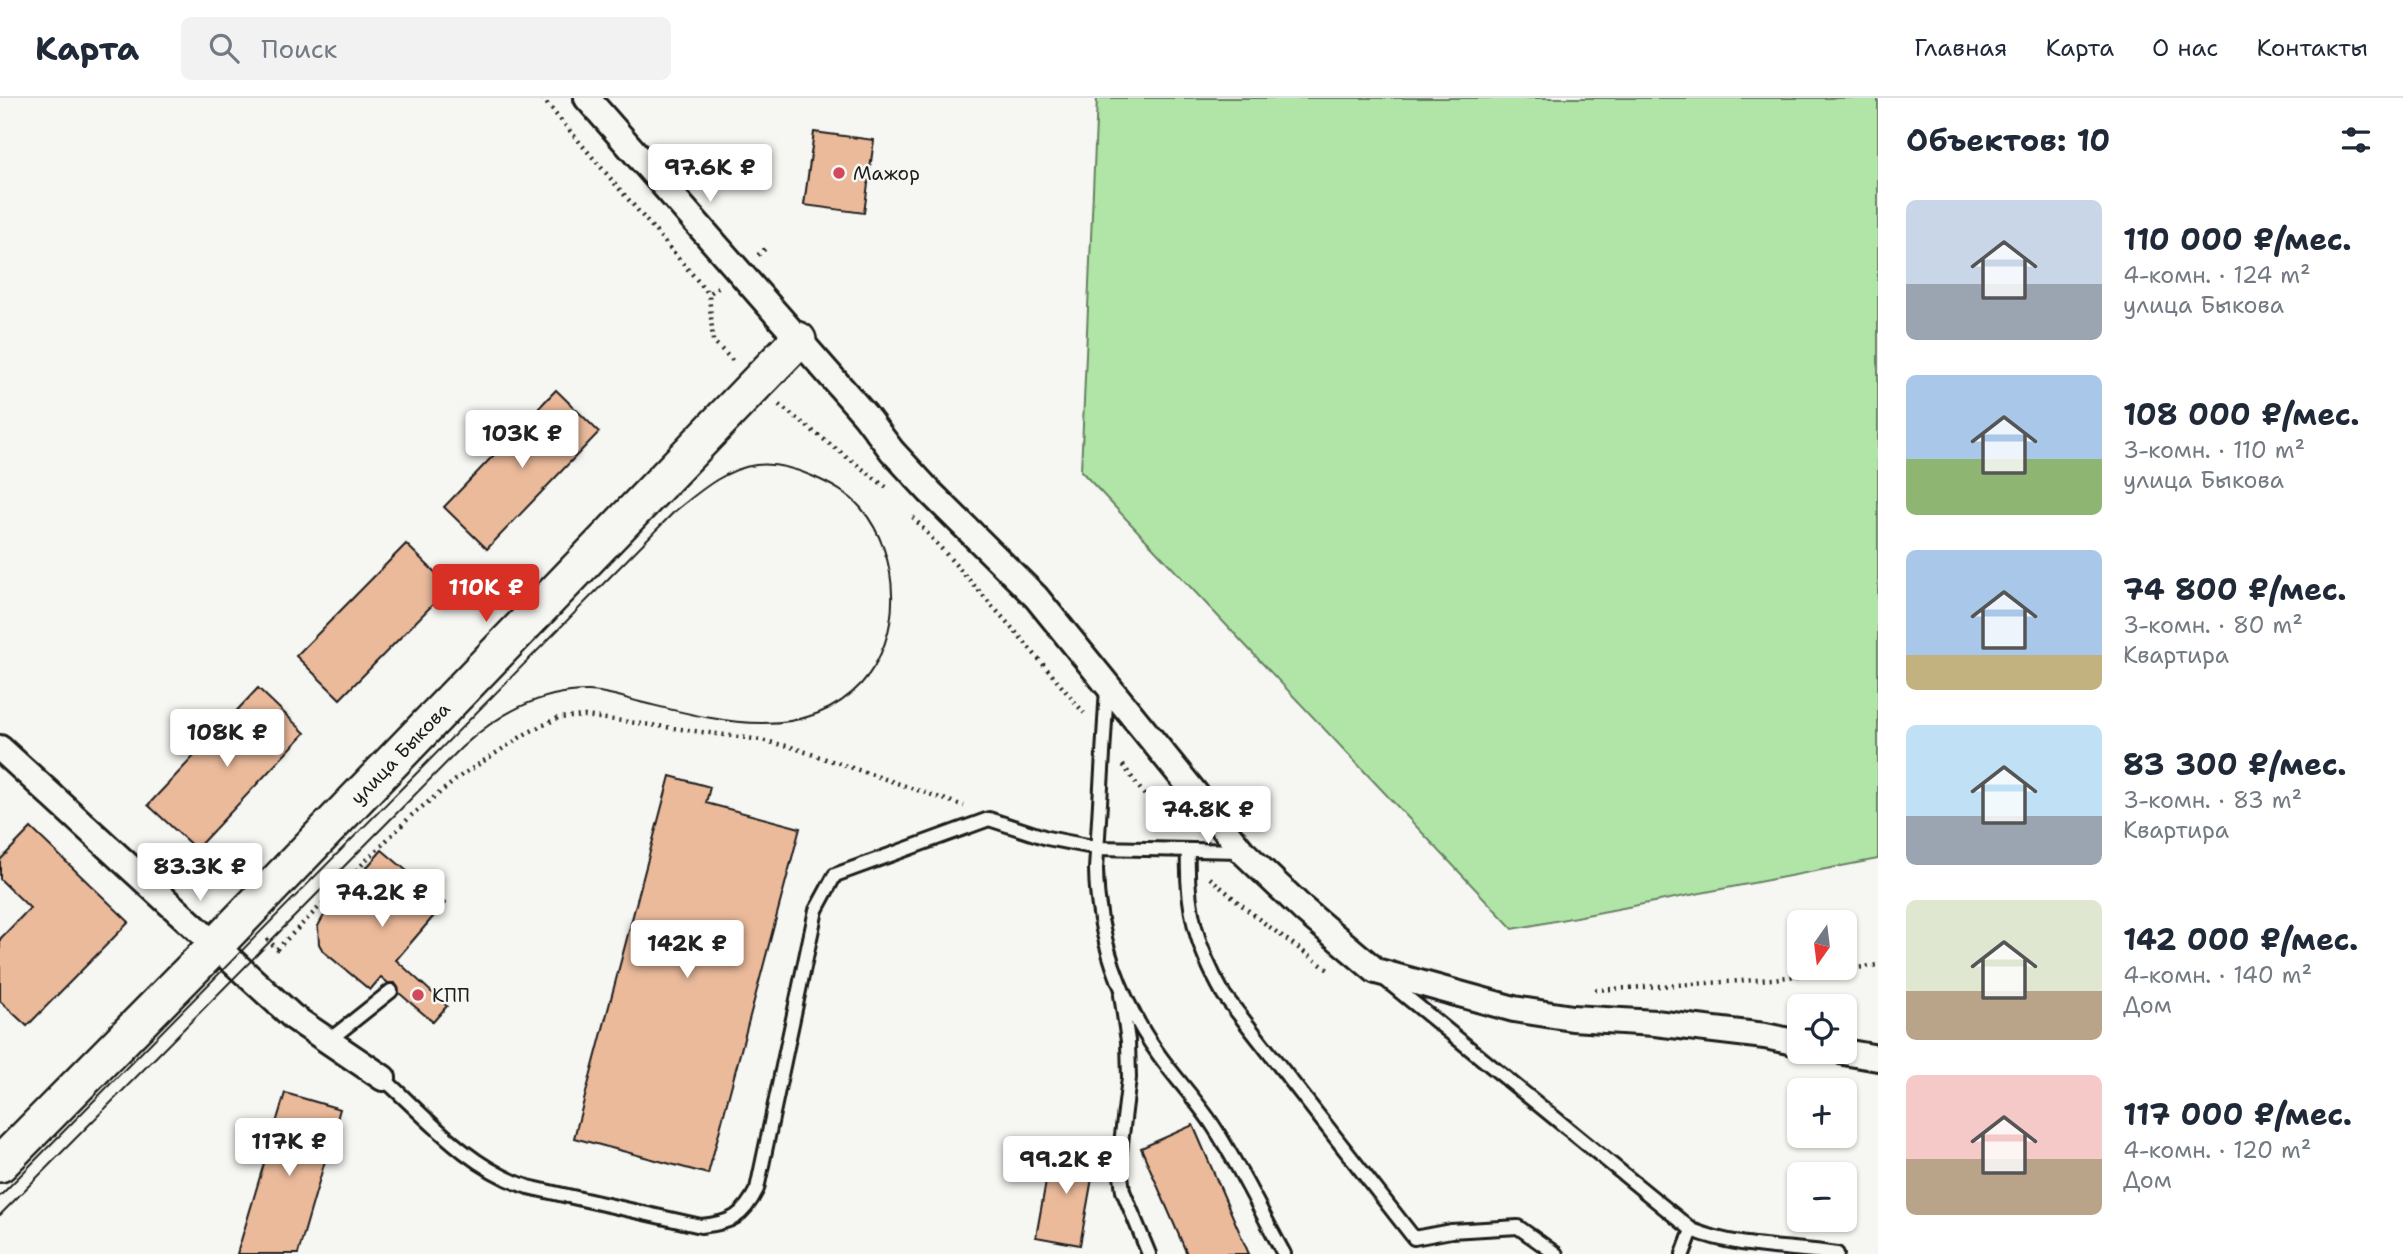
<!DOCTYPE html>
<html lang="ru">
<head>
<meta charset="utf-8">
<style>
	body { margin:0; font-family:"Shantell Sans",sans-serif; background:#f2f2f3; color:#1f2937; height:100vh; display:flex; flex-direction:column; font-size:26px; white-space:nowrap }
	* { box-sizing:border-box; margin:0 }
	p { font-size:23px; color:#747a83 }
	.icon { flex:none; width:38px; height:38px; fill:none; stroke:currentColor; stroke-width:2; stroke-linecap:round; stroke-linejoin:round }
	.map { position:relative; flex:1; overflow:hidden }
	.details { display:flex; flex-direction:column; background:#fff; width:525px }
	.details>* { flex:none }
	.needle { width:46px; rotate:194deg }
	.fabs { position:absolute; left:1787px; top:812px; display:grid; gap:14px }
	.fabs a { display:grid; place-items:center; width:70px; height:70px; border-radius:10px; background:#fff; box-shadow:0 2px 5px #0004; font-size:35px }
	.price { position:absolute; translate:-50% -60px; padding:0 16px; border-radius:7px; background:#fff; color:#222; font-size:23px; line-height:46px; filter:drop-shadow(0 2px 4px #0008) }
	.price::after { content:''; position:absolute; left:50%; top:42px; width:21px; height:16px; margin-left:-10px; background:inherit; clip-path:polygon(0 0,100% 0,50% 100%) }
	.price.active { background:#d93025; color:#fff }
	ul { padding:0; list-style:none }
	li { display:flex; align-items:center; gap:21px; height:175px; padding:0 28px }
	li span { display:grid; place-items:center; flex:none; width:196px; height:140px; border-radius:10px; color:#555 }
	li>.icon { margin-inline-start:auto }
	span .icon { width:84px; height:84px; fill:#fffc; stroke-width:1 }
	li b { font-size:30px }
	h2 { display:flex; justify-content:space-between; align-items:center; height:84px; padding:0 28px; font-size:30px }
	header { display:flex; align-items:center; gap:42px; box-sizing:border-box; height:98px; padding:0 35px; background:#fff; border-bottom:2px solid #e0e1e3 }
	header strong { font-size:33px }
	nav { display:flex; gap:38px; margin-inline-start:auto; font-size:24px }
	.search { width:490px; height:63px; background:#f2f2f3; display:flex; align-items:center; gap:18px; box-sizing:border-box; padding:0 24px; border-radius:10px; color:#747a83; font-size:26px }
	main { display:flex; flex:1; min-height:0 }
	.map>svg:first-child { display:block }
	.green { fill:#b1e5a7; stroke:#668062; stroke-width:2 }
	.building { fill:#ebba9b; stroke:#1c1c1c; stroke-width:2 }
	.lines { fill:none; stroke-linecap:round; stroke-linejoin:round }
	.lane-casing { stroke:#1c1c1c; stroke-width:18 }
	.street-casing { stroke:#1c1c1c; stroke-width:30 }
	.secondary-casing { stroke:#1c1c1c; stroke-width:40 }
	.path { stroke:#1c1c1c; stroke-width:4.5; stroke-dasharray:2 5; stroke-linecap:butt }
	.lane { stroke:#f6f6f2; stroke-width:12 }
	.street { stroke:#f6f6f2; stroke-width:24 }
	.secondary { stroke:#f6f6f2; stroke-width:35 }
	.tram { stroke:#1c1c1c; stroke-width:2 }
	.poi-dot { fill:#d1495b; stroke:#f6f6f2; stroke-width:2.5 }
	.labels { text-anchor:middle; stroke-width:5; stroke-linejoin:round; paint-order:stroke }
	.poi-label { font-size:19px; fill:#1c1c1c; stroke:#f6f6f2; text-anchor:start }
	.street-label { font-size:19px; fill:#1c1c1c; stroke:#f6f6f2 }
</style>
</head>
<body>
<header>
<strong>Карта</strong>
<div class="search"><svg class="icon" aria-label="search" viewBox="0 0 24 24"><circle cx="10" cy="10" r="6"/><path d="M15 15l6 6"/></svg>Поиск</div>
<nav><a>Главная</a><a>Карта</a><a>О нас</a><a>Контакты</a></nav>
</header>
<main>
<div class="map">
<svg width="1878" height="1156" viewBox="0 0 1878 1156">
	<rect width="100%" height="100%" fill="#f6f6f2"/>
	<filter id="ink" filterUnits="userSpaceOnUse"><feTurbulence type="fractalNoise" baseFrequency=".0143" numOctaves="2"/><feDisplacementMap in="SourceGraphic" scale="14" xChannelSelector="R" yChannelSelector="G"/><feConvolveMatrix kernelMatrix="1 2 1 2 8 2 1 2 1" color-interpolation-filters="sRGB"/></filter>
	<g filter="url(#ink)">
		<!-- green -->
		<path class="green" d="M1097 0H1878V761L1513 831 1081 373Z"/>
		<!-- building -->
		<path class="building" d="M814 34 874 42 864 115 804 107Z
			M556 292 599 334 487 451 444 409Z
			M406 446 450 489 340 601 296 558Z
			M258 590 305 635 196 751 148 707Z
			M670 678 710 689 706 705 800 730 708 1076 574 1040Z
			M31 730 129 824 27 928 0 903V841L30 810 0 781V762Z
			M382 752 445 805 396 862 447 908 433 924 399 895 395 885H388L381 879 370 892 323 853 319 846 318 828 323 819Z
			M285 995 340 1011 298 1156H237Z
			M1193 1027 1249 1156H1187L1141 1050Z
			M1052 1050 1096 1058 1080 1147 1036 1139Z"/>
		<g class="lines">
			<!-- lane casing -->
			<g class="lane-casing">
				<path id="lane" d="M1107 590 1096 771C1097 837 1120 903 1159 957 1176 981 1198 1004 1214 1029 1240 1069 1261 1114 1284 1156
					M1188 753C1186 810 1196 848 1224 897L1414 1140 1451 1133 1518 1129 1556 1156
					M1387 883 1692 1132 1683 1156
					M1121 897 1128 943 1129 980 1119 1062 1123 1093 1149 1156
					M328 943 391 893
					M383 980C427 1020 469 1070 528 1089L701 1128C731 1125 743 1119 757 1091L816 812 835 777 989 721 1047 740 1098 750 1242 753
					M1692 1132C1740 1151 1787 1148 1837 1156"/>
			</g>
			<!-- street casing -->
			<g class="street-casing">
				<path id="street" d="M587 0 865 317 892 353 930 394 1036 499 1242 753 1305 813 1376 873 1514 911 1572 920 1655 925 1765 938 1799 945
					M0 650 293 919 383 980
					M1844 954 1878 960"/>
			</g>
			<!-- secondary casing -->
			<g class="secondary-casing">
				<path id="secondary" d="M0 1066 214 849 798 242"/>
			</g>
			<!-- path -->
			<path class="path" d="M542 0 709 196
				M758 157 766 150
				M718 189 709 196 713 243 735 265
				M779 307 886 389
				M913 419 1021 540 1084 615
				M1123 667 1169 731
				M1210 780 1256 819 1331 874
				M267 841 277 851 412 717 462 677 527 635 558 620 585 618 761 642 791 649 964 708
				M1595 892 1773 881 1878 867"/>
			<!-- lane -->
			<use href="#lane" class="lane"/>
			<!-- street -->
			<use href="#street" class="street"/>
			<!-- secondary -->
			<use href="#secondary" class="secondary"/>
			<!-- tram -->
			<path class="tram" d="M0 1098 674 414C698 395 724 371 756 367 774 365 796 371 812 378 830 386 848 395 861 410 901 458 904 539 861 586 802 649 711 621 640 604 624 600 605 593 588 593 538 593 497 617 461 650L0 1117"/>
		</g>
	</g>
	<!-- markers -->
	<g class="poi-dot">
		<circle cx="839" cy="75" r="7"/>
		<circle cx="418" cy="897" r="7"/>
	</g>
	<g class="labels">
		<!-- poi labels -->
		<g class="poi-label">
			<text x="853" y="82">Мажор</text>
			<text x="432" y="904">КПП</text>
		</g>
		<!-- street labels -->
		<g class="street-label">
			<text transform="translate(400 655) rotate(-46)" y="7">улица Быкова</text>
		</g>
	</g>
</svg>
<div class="fabs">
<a><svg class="needle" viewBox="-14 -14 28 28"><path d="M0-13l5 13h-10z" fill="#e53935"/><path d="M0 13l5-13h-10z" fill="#747a83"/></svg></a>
<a><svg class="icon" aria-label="locate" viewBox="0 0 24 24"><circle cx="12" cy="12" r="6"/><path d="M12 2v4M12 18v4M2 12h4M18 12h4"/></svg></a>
<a>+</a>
<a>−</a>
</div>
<b class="price" style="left:710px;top:106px">97.6K ₽</b>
<b class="price" style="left:522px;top:372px">103K ₽</b>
<b class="price active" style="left:486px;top:526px">110K ₽</b>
<b class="price" style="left:227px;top:671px">108K ₽</b>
<b class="price" style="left:1208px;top:748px">74.8K ₽</b>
<b class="price" style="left:200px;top:805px">83.3K ₽</b>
<b class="price" style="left:382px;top:831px">74.2K ₽</b>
<b class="price" style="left:687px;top:882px">142K ₽</b>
<b class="price" style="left:289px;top:1080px">117K ₽</b>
<b class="price" style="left:1066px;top:1098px">99.2K ₽</b>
</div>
<section class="details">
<h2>Объектов: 10<svg class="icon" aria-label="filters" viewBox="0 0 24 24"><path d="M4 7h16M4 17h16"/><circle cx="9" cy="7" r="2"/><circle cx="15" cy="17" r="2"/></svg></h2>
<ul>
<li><span style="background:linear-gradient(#c9d6e8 60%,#9aa5b1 0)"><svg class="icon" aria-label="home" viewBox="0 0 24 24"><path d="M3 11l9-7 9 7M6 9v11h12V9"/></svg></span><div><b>110 000 ₽/мес.</b><p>4-комн. · 124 m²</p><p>улица Быкова</p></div></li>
<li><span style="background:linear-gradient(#a9c7e8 60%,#8fb573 0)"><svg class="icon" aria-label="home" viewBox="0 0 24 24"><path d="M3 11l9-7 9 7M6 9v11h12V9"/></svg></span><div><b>108 000 ₽/мес.</b><p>3-комн. · 110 m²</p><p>улица Быкова</p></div></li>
<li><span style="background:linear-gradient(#a9c7e8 75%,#c2b280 0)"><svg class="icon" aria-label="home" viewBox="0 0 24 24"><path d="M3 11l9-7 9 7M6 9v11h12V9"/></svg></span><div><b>74 800 ₽/мес.</b><p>3-комн. · 80 m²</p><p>Квартира</p></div></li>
<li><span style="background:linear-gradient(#bfe0f5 65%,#9aa5b1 0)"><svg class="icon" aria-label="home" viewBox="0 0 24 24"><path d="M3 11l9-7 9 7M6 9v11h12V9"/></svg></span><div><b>83 300 ₽/мес.</b><p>3-комн. · 83 m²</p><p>Квартира</p></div></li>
<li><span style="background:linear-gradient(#dfe7d0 65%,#b9a48a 0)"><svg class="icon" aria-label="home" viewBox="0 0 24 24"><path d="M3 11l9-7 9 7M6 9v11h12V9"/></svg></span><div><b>142 000 ₽/мес.</b><p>4-комн. · 140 m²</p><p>Дом</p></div></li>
<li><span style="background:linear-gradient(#f6c9c9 60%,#b9a48a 0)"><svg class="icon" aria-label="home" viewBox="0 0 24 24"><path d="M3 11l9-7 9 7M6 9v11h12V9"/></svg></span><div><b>117 000 ₽/мес.</b><p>4-комн. · 120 m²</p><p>Дом</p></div></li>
</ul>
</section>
</main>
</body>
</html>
